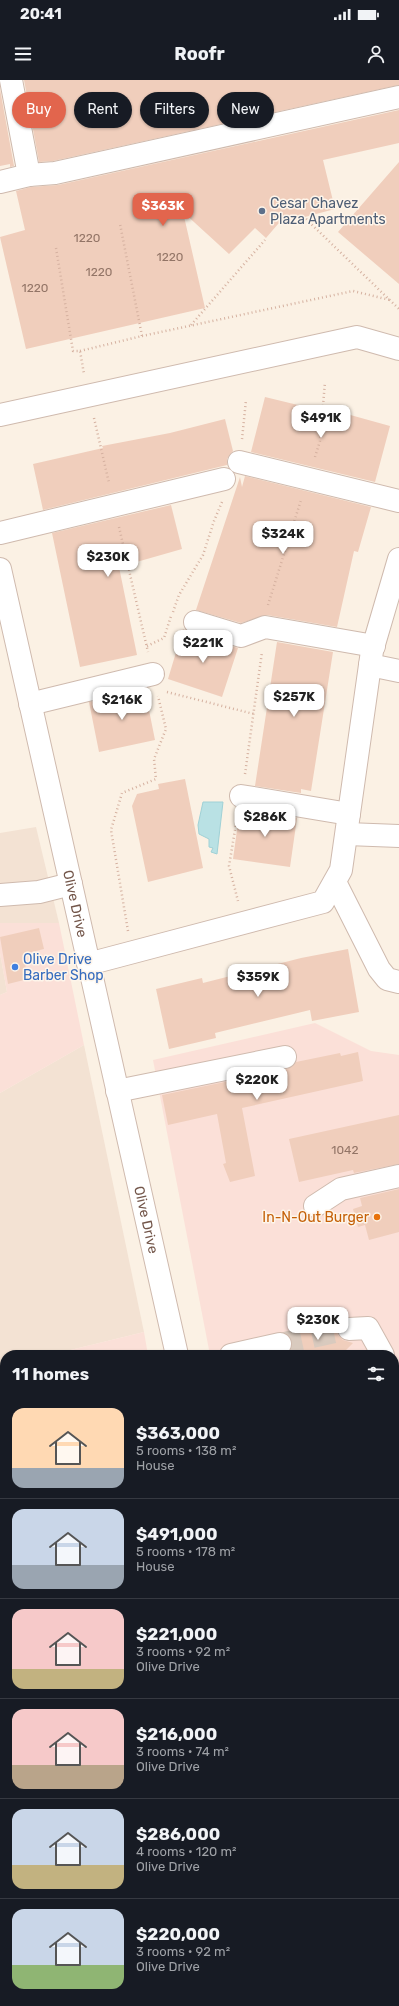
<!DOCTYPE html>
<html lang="en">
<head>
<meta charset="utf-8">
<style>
	body { margin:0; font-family:Rubik,sans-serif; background:#20242c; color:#f1f3f6; height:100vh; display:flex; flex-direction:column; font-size:15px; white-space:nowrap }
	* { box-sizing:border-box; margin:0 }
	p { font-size:13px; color:#9ea1a6 }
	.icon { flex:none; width:22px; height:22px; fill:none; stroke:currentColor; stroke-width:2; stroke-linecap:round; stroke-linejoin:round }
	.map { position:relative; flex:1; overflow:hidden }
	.drawer { position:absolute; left:0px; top:1270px; width:399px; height:656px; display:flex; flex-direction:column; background:#171b24; border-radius:16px 16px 0 0; box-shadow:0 1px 3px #0004 }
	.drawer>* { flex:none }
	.guide { position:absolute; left:12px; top:12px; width:375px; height:36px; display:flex; gap:8px }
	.price { position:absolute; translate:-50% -34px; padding:0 9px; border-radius:8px; background:#fff; color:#222; font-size:13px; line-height:26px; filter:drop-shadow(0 1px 2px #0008) }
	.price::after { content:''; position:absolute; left:50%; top:24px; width:12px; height:9px; margin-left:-6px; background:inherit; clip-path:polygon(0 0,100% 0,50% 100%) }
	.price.current { background:#e2654d; color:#fff }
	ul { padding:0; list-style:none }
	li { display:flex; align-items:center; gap:12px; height:100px; padding:0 12px }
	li+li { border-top:1px solid #363941 }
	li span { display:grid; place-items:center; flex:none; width:112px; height:80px; border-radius:12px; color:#555 }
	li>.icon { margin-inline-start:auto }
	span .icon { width:48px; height:48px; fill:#fffc; stroke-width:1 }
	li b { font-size:17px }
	h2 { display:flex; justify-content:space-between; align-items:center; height:48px; padding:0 12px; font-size:17px }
	.chip { padding:0 14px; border-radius:18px; background:#171b24; box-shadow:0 1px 3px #0004; font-size:14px; line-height:36px }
	.chip.current { background:#e2654d; color:#fff }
	.status { display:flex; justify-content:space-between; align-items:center; height:28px; padding:0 20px; background:#171b24; direction:ltr }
	.status svg { height:11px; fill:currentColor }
	header { display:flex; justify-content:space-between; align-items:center; height:52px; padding:0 12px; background:#171b24; font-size:18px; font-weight:700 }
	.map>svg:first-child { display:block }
	.residential { fill:#f3e2d3 }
	.commercial { fill:#fbe0d8 }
	.water { fill:#b9e1e4; stroke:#a0d1d6 }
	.building { fill:#f0cebc }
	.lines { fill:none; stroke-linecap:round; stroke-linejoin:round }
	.minor-tunnel { stroke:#d9cabe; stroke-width:22; stroke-dasharray:22 11; stroke-linecap:butt }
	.minor-casing { stroke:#cfbaae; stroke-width:24 }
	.major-casing { stroke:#d8d0cc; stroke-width:24 }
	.path { stroke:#d5b1a0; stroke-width:2.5; stroke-dasharray:1 3; stroke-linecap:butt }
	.minor { stroke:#fff; stroke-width:22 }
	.major { stroke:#f8d19e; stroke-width:22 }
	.service-dot { fill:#5c6f8a; stroke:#fef5ea; stroke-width:1.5 }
	.shop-dot { fill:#3f7fe0; stroke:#fef5ea; stroke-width:1.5 }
	.food-dot { fill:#e8710a; stroke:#fef5ea; stroke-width:1.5 }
	.labels { text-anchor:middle; stroke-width:3; stroke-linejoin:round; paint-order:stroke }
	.number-label { font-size:12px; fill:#927466 }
	.service-label { font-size:14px; fill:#4e5e75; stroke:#fef5ea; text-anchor:start }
	.street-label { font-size:14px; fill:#73564a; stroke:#fef5ea }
	.shop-label { font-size:14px; fill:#366cbe; stroke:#fef5ea; text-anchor:start }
	.food-label { font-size:14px; fill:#c56008; stroke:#fef5ea; text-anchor:end }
</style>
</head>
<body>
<div class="status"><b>20:41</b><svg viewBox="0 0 49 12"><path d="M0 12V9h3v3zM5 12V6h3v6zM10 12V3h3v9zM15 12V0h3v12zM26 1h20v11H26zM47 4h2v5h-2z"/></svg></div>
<header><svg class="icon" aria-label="menu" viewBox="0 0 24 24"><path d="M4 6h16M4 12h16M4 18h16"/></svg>Roofr<svg class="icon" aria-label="person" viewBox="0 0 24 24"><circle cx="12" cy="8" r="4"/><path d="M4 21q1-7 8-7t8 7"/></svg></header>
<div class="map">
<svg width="399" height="1926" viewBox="0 0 399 1926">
	<rect width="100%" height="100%" fill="#fbf1e4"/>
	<!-- residential -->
	<path class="residential" d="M36 747 59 843H0V753Z
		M0 873 7 912 0 915Z
		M84 965 144 1252 50 1275H5V1286L0 1287V1013Z"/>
	<!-- commercial -->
	<path class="commercial" d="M0 843H59L84 965 0 1013V915L7 912 0 873Z
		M315 943 371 971 399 975V1335L394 1341V1275H210L153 980Z
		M144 1252 148 1275H50Z
		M5 1286V1510L0 1504V1287Z
		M394 1522 399 1532V1926H44L42 1921H394Z
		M5 1699V1844L0 1833V1702Z"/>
	<!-- water -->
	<path class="water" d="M203 722H223L217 774 211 772 213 768 209 767V759L199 754 198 745Z"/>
	<!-- building -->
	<path class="building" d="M24 0H399V5L53 81 39 82Z
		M0 9 14 86 10 87V84L0 86Z
		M399 30V63L323 80 335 129 278 144 266 158 255 148 229 174 183 132 205 228 26 269 0 157 25 150 16 111 31 107 58 105Z
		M399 82V204L338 152Z
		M265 317 335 334 336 331 390 346 375 402 251 372Z
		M225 339 233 371 227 379V385L43 430 33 384 103 368 102 366 170 353Z
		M245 396 371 427 358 472 354 471 337 547 267 535 241 543 196 530 240 397 242 407Z
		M171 425 182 469 119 487 137 575 80 587 52 453Z
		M183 549 191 554 238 568 222 617 168 599Z
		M277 562 333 572 311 711 301 709V713L255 706Z
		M145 610 155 660 99 672 89 622Z
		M185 699 203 788 148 802 132 726 137 714 159 709 158 704Z
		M240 728 297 738 290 787 233 779Z
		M39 848 44 869 23 874 28 899 8 904 0 857Z
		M348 869 359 932 312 941 310 930 215 953 216 958 169 969 156 909 202 898 203 903 301 878Z
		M358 972 363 1001 242 1028 255 1096 230 1102 223 1084 226 1083 217 1034 168 1045 162 1015 287 989 296 982 340 973 341 976Z
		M399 1035V1084L354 1093 353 1090 299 1102 289 1059Z
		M399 1109V1152L369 1160 365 1145 358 1147 353 1129 362 1126 360 1118Z
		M341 1240 337 1249 338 1255 343 1260 353 1263 341 1275H285L292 1268V1262L289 1256 284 1252Z"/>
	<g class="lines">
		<!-- minor-tunnel -->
		<path class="minor-tunnel" d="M280 1264 349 1249"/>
		<!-- minor casing -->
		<g class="minor-casing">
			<g id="minor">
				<path d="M11 0 29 95"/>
				<path d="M0 102 29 95 55 93 399 17"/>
				<path d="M0 335 357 257 399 269"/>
				<path d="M239 382 399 421"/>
				<path d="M0 453 224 399"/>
				<path id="s1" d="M0 489 177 1275"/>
				<path d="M195 542 241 556 265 547 374 566"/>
				<path d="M370 585 399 591"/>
				<path d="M30 624 153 594"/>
				<path d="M241 716 349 734"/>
				<path d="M347 754 399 756"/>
				<path d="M335 802 379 889 387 899 399 902"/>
				<path d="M0 815 39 812 71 804"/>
				<path d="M88 884 323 822 341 790 372 571 399 479"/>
				<path d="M117 1011 285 977"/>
				<path d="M315 1126 341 1109 399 1096"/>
				<path d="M349 1249 368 1248 383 1275"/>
				<path d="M231 1275 280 1264"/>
				<path d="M394 1714 399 1723"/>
				<path d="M2 1753 5 1760"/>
				<path d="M394 1918 399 1921"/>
				<path d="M75 1921 78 1926"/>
				<path d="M365 1926 370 1921"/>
			</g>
		</g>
		<!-- major casing -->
		<g class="major-casing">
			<path id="major" d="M394 1431 399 1427
				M0 1658 5 1656"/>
		</g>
		<!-- path -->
		<path class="path" d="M306 139 399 229
			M56 168 73 271H80L84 294
			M191 245 265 160
			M142 256 353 211 390 220
			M80 271 142 256 120 144
			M94 338 109 403
			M242 359 246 320
			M315 377 320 361 325 302
			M119 447 148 572
			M268 525 301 420
			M173 532 179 515 203 475 214 441 222 422
			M147 566 164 558 171 536
			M167 612 254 634
			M245 694 262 572
			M237 738 229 786 238 821
			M128 851 111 750 122 713 156 699 154 679 166 649 158 616"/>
		<!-- minor -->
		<use href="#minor" class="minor"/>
		<!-- major -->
		<use href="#major" class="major"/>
	</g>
	<!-- markers -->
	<circle class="service-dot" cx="262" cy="131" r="4"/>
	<circle class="shop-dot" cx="15" cy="887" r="4"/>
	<circle class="food-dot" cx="377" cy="1137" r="4"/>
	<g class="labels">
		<!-- number labels -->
		<g class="number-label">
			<text x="87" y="162">1220</text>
			<text x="170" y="181">1220</text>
			<text x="99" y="196">1220</text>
			<text x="35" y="212">1220</text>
			<text x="345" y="1074">1042</text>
		</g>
		<!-- service labels -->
		<g class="service-label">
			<text x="270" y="128">Cesar Chavez<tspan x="270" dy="16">Plaza Apartments</tspan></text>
		</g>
		<!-- street labels -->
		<g class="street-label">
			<text dy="5" stroke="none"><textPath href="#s1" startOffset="343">Olive Drive</textPath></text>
			<text dy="5" stroke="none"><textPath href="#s1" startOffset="667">Olive Drive</textPath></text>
		</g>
		<!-- shop labels -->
		<g class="shop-label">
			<text x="23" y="884">Olive Drive<tspan x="23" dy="16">Barber Shop</tspan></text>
		</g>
		<!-- food labels -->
		<g class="food-label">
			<text x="369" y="1142">In-N-Out Burger</text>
		</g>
	</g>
</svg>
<b class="price current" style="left:163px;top:147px">$363K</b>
<b class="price" style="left:321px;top:359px">$491K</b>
<b class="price" style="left:283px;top:475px">$324K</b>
<b class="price" style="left:108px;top:498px">$230K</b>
<b class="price" style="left:203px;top:584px">$221K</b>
<b class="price" style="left:294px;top:638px">$257K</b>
<b class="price" style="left:122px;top:641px">$216K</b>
<b class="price" style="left:265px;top:758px">$286K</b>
<b class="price" style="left:258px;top:918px">$359K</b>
<b class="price" style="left:257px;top:1021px">$220K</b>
<b class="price" style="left:318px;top:1261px">$230K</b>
<div class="guide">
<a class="chip current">Buy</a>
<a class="chip">Rent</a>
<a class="chip">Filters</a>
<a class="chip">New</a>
</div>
<section class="drawer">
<h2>11 homes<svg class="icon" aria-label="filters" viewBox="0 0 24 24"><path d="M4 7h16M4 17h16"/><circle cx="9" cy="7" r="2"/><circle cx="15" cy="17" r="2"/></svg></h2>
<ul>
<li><span style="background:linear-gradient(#ffd9b3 75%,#9aa5b1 0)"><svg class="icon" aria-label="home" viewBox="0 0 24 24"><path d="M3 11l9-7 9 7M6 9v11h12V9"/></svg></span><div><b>$363,000</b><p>5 rooms · 138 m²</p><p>House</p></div></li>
<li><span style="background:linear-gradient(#c9d6e8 70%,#9aa5b1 0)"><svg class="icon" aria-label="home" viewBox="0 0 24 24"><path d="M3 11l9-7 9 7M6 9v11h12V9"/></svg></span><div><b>$491,000</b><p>5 rooms · 178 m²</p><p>House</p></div></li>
<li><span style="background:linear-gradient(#f6c9c9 75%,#c2b280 0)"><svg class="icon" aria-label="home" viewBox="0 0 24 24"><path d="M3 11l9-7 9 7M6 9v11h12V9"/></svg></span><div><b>$221,000</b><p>3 rooms · 92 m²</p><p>Olive Drive</p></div></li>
<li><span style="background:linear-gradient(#f6c9c9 70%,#b9a48a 0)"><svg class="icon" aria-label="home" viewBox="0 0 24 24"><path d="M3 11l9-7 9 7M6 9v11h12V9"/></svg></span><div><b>$216,000</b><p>3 rooms · 74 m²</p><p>Olive Drive</p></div></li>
<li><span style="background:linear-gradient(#c9d6e8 70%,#c2b280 0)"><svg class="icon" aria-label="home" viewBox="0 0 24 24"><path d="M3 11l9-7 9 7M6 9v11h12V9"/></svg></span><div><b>$286,000</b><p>4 rooms · 120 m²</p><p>Olive Drive</p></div></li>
<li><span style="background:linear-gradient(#c9d6e8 70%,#8fb573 0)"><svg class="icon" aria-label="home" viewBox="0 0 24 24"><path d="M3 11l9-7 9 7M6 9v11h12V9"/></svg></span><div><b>$220,000</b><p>3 rooms · 92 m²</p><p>Olive Drive</p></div></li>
</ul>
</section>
</div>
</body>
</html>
